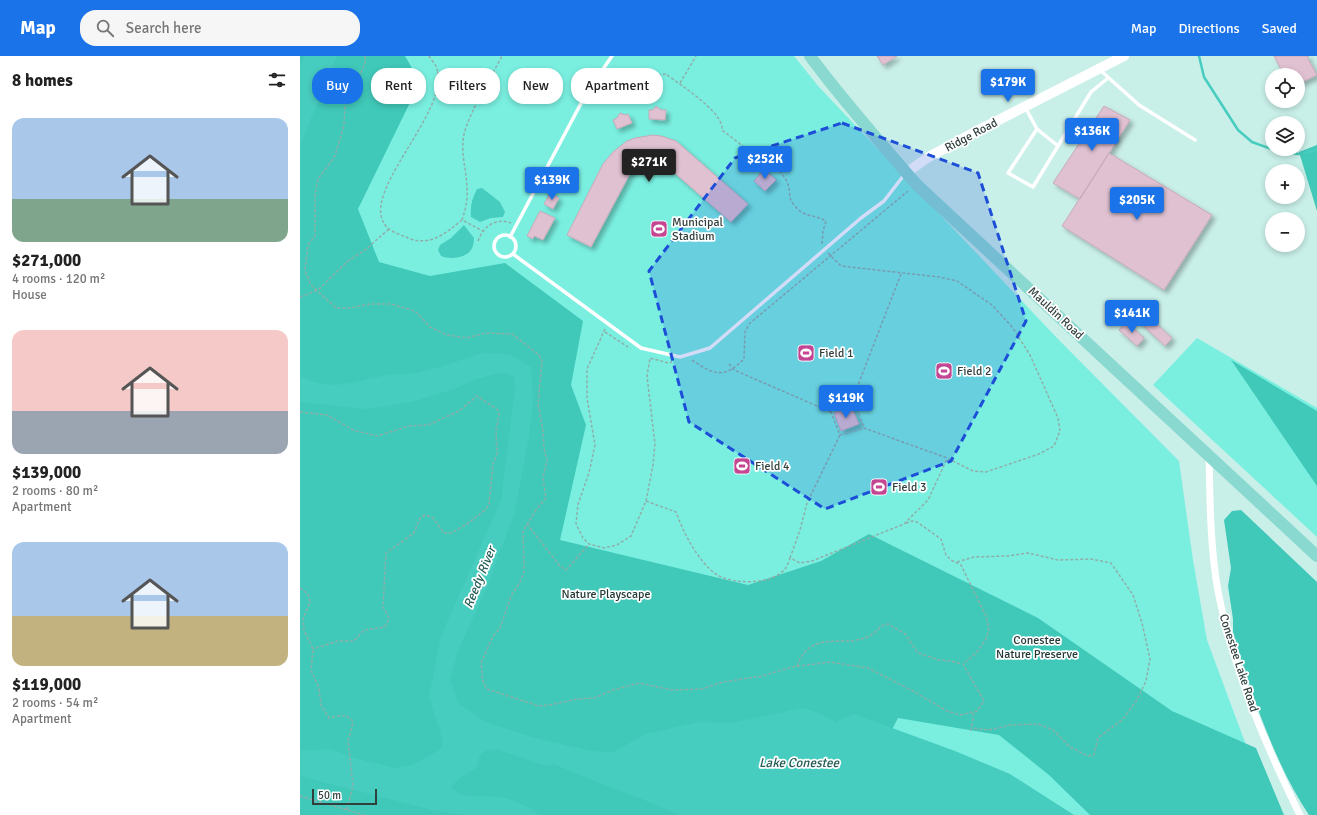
<!DOCTYPE html>
<html lang="en">
<head>
<meta charset="utf-8">
<style>
	body { margin:0; font-family:Signika,sans-serif; background:#f6f6f6; color:#222; height:100vh; display:flex; flex-direction:column; font-size:15px; white-space:nowrap }
	* { box-sizing:border-box; margin:0 }
	p { font-size:13px; color:#767676 }
	.icon { flex:none; width:22px; height:22px; fill:none; stroke:currentColor; stroke-width:2; stroke-linecap:round; stroke-linejoin:round }
	.map { position:relative; flex:1; overflow:hidden }
	.side { display:flex; flex-direction:column; background:#fff; width:300px }
	.side>* { flex:none }
	.top-card { position:absolute; left:12px; top:12px; width:380px; height:36px; display:flex; gap:8px }
	.buttons { position:absolute; left:965px; top:12px; display:grid; gap:8px }
	.buttons a { display:grid; place-items:center; width:40px; height:40px; border-radius:50%; background:#fff; box-shadow:0 2px 6px #0003; font-size:20px }
	.scale { position:absolute; left:12px; bottom:10px; width:65px; box-sizing:border-box; padding-left:4px; border:2px solid #31403e; border-top:0; font-size:11px; line-height:14px; white-space:nowrap; color:#31403e; -webkit-text-stroke:3px #fff; paint-order:stroke }
	.price { position:absolute; translate:-50% -34px; padding:0 9px; border-radius:4px; background:#1a73e8; color:#fff; font-size:13px; line-height:26px; filter:drop-shadow(0 1px 2px #0008) }
	.price::after { content:''; position:absolute; left:50%; top:24px; width:12px; height:9px; margin-left:-6px; background:inherit; clip-path:polygon(0 0,100% 0,50% 100%) }
	.price.selected { background:#222; color:#fff }
	ul { padding:0; list-style:none }
	li { display:grid; align-content:center; gap:8px; height:212px; padding:0 12px }
	li span { display:grid; place-items:center; height:124px; border-radius:12px; color:#555 }
	li>.icon { margin-inline-start:auto }
	span .icon { width:72px; height:72px; fill:#fffc; stroke-width:1 }
	li b { font-size:17px }
	h2 { display:flex; justify-content:space-between; align-items:center; height:48px; padding:0 12px; font-size:17px }
	.pill { padding:0 14px; border-radius:16px; background:#fff; box-shadow:0 2px 6px #0003; font-size:14px; line-height:36px }
	.pill.selected { background:#1a73e8; color:#fff }
	header { display:flex; align-items:center; gap:24px; box-sizing:border-box; height:56px; padding:0 20px; background:#1a73e8; color:#fff }
	header strong { font-size:19px }
	nav { display:flex; gap:22px; margin-inline-start:auto; font-size:14px }
	.search { width:280px; height:36px; background:#f6f6f6; display:flex; align-items:center; gap:10px; box-sizing:border-box; padding:0 14px; border-radius:16px; color:#767676; font-size:15px }
	main { display:flex; flex:1; min-height:0 }
	.map>svg:first-child { display:block }
	.green { fill:#7aefe0 }
	.forest { fill:#40c8b9 }
	.water { fill:#47cdbf }
	.lines { fill:none; stroke-linecap:round; stroke-linejoin:round }
	.stream { stroke:#47cdbf; stroke-width:2.5 }
	.building { fill:#e0c1d1; stroke:#c7aab9; filter:url(#shadow) }
	.path { stroke:#90aea9; stroke-width:1.5; stroke-dasharray:3 2; stroke-linecap:butt }
	.lane { stroke:#fff; stroke-width:3.5 }
	.street { stroke:#fff; stroke-width:7 }
	.secondary { stroke:#fff; stroke-width:10 }
	.primary { stroke:#8ad9d1; stroke-width:12 }
	.marked { fill:#1d4ed8; fill-opacity:0.2; stroke:#1d4ed8; stroke-width:3; stroke-dasharray:8 5; stroke-linejoin:round }
	.labels { text-anchor:middle; stroke-width:3.5; stroke-linejoin:round; paint-order:stroke }
	.street-label { font-size:12px; fill:#31403e; stroke:#fff }
	.poi-label { font-size:12px; fill:#31403e; stroke:#fff; text-anchor:start }
	.park-label { font-size:12px; fill:#223835; stroke:#fff }
	.water-label { font-size:13px; font-style:italic; fill:#265c56; stroke:#fff }
</style>
</head>
<body>
<header>
<strong>Map</strong>
<div class="search"><svg class="icon" aria-label="search" viewBox="0 0 24 24"><circle cx="10" cy="10" r="6"/><path d="M15 15l6 6"/></svg>Search here</div>
<nav><a>Map</a><a>Directions</a><a>Saved</a></nav>
</header>
<main>
<section class="side">
<h2>8 homes<svg class="icon" aria-label="filters" viewBox="0 0 24 24"><path d="M4 7h16M4 17h16"/><circle cx="9" cy="7" r="2"/><circle cx="15" cy="17" r="2"/></svg></h2>
<ul>
<li><span style="background:linear-gradient(#a9c7e8 65%,#7fa58c 0)"><svg class="icon" aria-label="home" viewBox="0 0 24 24"><path d="M3 11l9-7 9 7M6 9v11h12V9"/></svg></span><div><b>$271,000</b><p>4 rooms · 120 m²</p><p>House</p></div></li>
<li><span style="background:linear-gradient(#f6c9c9 65%,#9aa5b1 0)"><svg class="icon" aria-label="home" viewBox="0 0 24 24"><path d="M3 11l9-7 9 7M6 9v11h12V9"/></svg></span><div><b>$139,000</b><p>2 rooms · 80 m²</p><p>Apartment</p></div></li>
<li><span style="background:linear-gradient(#a9c7e8 60%,#c2b280 0)"><svg class="icon" aria-label="home" viewBox="0 0 24 24"><path d="M3 11l9-7 9 7M6 9v11h12V9"/></svg></span><div><b>$119,000</b><p>2 rooms · 54 m²</p><p>Apartment</p></div></li>
</ul>
</section>
<div class="map">
<svg width="1017" height="759" viewBox="0 0 1017 759">
	<defs>
		<filter id="shadow"><feDropShadow dx="3.5" dy="3.5" stdDeviation="2" flood-color="#0004"/></filter>
	</defs>
	<rect width="100%" height="100%" fill="#c9efe9"/>
	<!-- green -->
	<path class="green" d="M0 0H494L519 31 756 281 879 405 893 504 907 584 943 681 977 759H0Z
		M897 282 1017 352V481L853 329Z"/>
	<!-- forest -->
	<path class="forest" d="M0 0H105L120 26 58 153 79 206 130 220 205 207 283 265 271 329 286 369 260 484 448 529 521 505 569 478 738 562 872 655 956 692 984 759H790L749 719 699 679 598 662 561 734 558 759H0Z
		M1017 89V155L999 96Z
		M931 304 1017 355V430Z
		M941 454 1017 526V759H1009C975 709 950 634 933 576V563L928 530 931 512 924 464 932 455Z"/>
	<!-- water -->
	<path class="water" d="M4 0H37L0 89V11Z
		M182 132 200 146 205 156 203 161 191 162 180 166 171 161C170 151 172 142 177 133Z
		M164 169 174 182C174 186 173 191 171 194 166 202 149 204 141 200L138 194 140 189 151 182Z
		M182 297 212 299 231 311 233 344 229 380 214 459 183 541 159 592 150 623 158 647 185 666 235 682 291 695 313 696 346 678 398 666 430 667 503 652 518 657 539 667 538 665 554 658 655 695 710 718 774 759H378C337 739 295 727 254 708L246 710 196 693 185 695 179 700 178 710C169 718 157 721 151 732 165 744 182 739 199 741 212 743 229 750 239 759H166L136 755 0 720V695L31 693 54 702 95 712 112 709 141 693 143 685 129 641 141 580 201 444 215 332 214 321 202 316 176 323 154 333 112 346 67 353 0 346V320C32 336 51 326 83 320 95 317 108 319 120 316 141 312 162 303 182 297Z"/>
	<g class="lines">
		<!-- stream -->
		<path class="stream" d="M899 0 904 21 938 74 952 86 974 94 998 98 1017 94"/>
	</g>
	<!-- building -->
	<path class="building" d="M577 0H597L583 9Z
		M974 0H1009L1007 1 1017 19 998 28V19H984Z
		M356 50 361 54H366L365 64 349 63V54H353Z
		M804 50 830 64 780 143 753 127Z
		M320 57 325 59 328 58 332 67 317 73 313 64 317 62Z
		M353 79 361 80 376 85 448 148 431 166 370 113 359 106 345 107 332 114 291 191 267 179 303 108 313 96 327 85 335 82Z
		M809 97 912 159 864 234 762 170Z
		M464 113 476 124 465 135 454 125Z
		M250 137 259 142 253 153 244 148Z
		M240 155 255 162 243 184 234 180 233 183 227 180Z
		M838 251 872 282 865 290 831 258Z
		M826 266 844 282 837 290 819 274Z
		M551 350 559 368 541 375 534 357Z"/>
	<g class="lines">
		<!-- path -->
		<path class="path" d="M65 0 66 4 53 36 45 51 44 69 35 100 18 123 15 140V180L8 189 5 215 11 229 36 252H50L70 248H91L115 255 130 271 147 279 166 282 186 277 212 278 239 299 242 305 238 348 243 375 244 392 247 405 243 422 246 442 236 454 223 475 224 516 219 528 211 540 200 572 193 580 181 607 183 625 187 633 239 650 250 649 277 643 294 642 313 634 339 627 372 634 402 633 423 626 462 620 492 611 530 606 568 612 613 635 647 655 660 659 677 655 684 645 663 608 676 597 686 583 689 573 686 560 661 509 651 504 646 499 641 483 617 466 612 465 604 468
			M129 0C131 4 136 8 137 13 151 57 52 142 89 173 94 177 102 179 108 182 130 191 146 177 162 164L183 175
			M137 17 152 20 180 42
			M380 27 396 0
			M290 45 314 42 339 30 347 21 366 18C380 29 424 56 422 74L462 105C473 107 487 120 489 132 490 139 489 143 494 149 504 162 514 158 526 165L523 175 522 188
			M162 164C165 155 168 144 167 134 167 115 160 97 164 78 170 55 191 21 202 0
			M178 185C183 171 195 161 211 167
			M528 197 541 210 639 221 657 225 692 249 713 272 730 299 758 362 760 375 754 390 739 398 686 416 673 415 647 402 564 372 540 379 531 356 553 342 564 372
			M0 241 18 234 48 205 65 194 89 173
			M305 273 287 313V342L295 389 289 417 278 448 276 468 283 482 289 488 304 492 317 489 331 480 346 445 353 409 355 388 347 320 350 302 368 307 372 306
			M305 276 328 291
			M392 304C414 319 424 323 444 303L445 276 449 268 608 135
			M429 308 434 314 531 356
			M553 342 601 218
			M0 356 27 359 53 374 77 380 109 370 128 369 159 355 177 340 198 354 199 359 196 374 197 398 193 408 189 448 185 454 167 468 151 477H144L133 462 125 459 120 462 114 477 86 497 83 551 89 562 85 571 64 574 54 585H38L13 593
			M346 445 376 456C384 478 396 501 413 516 428 529 471 530 485 513 487 510 489 506 490 502L500 507 512 505 604 468 628 444 647 403
			M227 468 260 510 266 514 289 488
			M490 502 500 474 507 447 540 379
			M657 506 674 501 708 500 728 497 758 504 791 503 811 507 833 539 842 567 850 603 846 625 837 644 823 663 798 682 794 699 788 700 770 691 753 674 738 668 710 669 689 674 671 672
			M0 532 8 538 10 546 3 563 4 574 13 593 11 614 19 632 21 649 29 662C39 660 47 656 53 666L48 686 53 729 47 754
			M497 610C514 565 556 602 581 570L588 568 605 578 618 597 639 604 650 605 662 608
			M671 675 674 656
			M0 740 64 759"/>
		<!-- lane -->
		<path class="lane" d="M800 14 839 49 895 84
			M725 51 737 73 708 117 733 131 791 36 808 22
			M737 73 758 90
			M194 190a11 11 0 1 1 22 0a11 11 0 1 1-22 0Z
			M210 181 286 38 312 0
			M213 198 341 292 380 301 410 292 561 162 584 145 604 119"/>
		<!-- street -->
		<path class="street" d="M909 399C910 444 910 490 918 535 933 613 965 688 1000 759"/>
		<!-- secondary -->
		<path class="secondary" d="M606 117 627 102 677 75 824 0"/>
		<!-- primary -->
		<path class="primary" d="M510 0C543 45 580 86 617 129L1017 500"/>
	</g>
	<!-- marked area -->
	<path class="marked" d="M542 67 678 117 726 265 651 405 525 453 389 366 349 215 435 102Z"/>
	<!-- icons -->
	<defs>
		<g id="stadium-square" transform="scale(0.9)"><rect x="-9" y="-9" width="18" height="18" rx="4" fill="#c44693" stroke="#fff"/><path d="M0-5a6.5 5 0 1 0 0 10a6.5 5 0 1 0 0-10ZM-3.5-1.8h7v3.6h-7Z" fill="#fff"/></g>
	</defs>
	<g fill-rule="evenodd">
		<use href="#stadium-square" x="359" y="173"/>
		<use href="#stadium-square" x="506" y="297"/>
		<use href="#stadium-square" x="644" y="315"/>
		<use href="#stadium-square" x="442" y="410"/>
		<use href="#stadium-square" x="579" y="431"/>
	</g>
	<g class="labels">
		<!-- street labels -->
		<g class="street-label">
			<text transform="translate(671 79) rotate(-28)" y="4">Ridge Road</text>
			<text transform="translate(756 257) rotate(43)" y="4">Mauldin Road</text>
			<text transform="translate(939 607) rotate(72)" y="4">Conestee Lake Road</text>
		</g>
		<!-- poi labels -->
		<g class="poi-label">
			<text x="372" y="170">Municipal<tspan x="372" dy="14">Stadium</tspan></text>
			<text x="519" y="301">Field 1</text>
			<text x="657" y="319">Field 2</text>
			<text x="455" y="414">Field 4</text>
			<text x="592" y="435">Field 3</text>
		</g>
		<!-- park labels -->
		<g class="park-label">
			<text x="306" y="542">Nature Playscape</text>
			<text x="737" y="588">Conestee<tspan x="737" dy="14">Nature Preserve</tspan></text>
		</g>
		<!-- water labels -->
		<g class="water-label">
			<text transform="translate(179 521) rotate(-68)" y="5">Reedy River</text>
			<text x="499" y="711">Lake Conestee</text>
		</g>
	</g>
</svg>
<div class="buttons">
<a><svg class="icon" aria-label="locate" viewBox="0 0 24 24"><circle cx="12" cy="12" r="6"/><path d="M12 2v4M12 18v4M2 12h4M18 12h4"/></svg></a>
<a><svg class="icon" aria-label="layers" viewBox="0 0 24 24"><path d="M12 4l9 5-9 5-9-5zM3 14l9 5 9-5"/></svg></a>
<a>+</a>
<a>−</a>
</div>
<div class="scale">50 m</div>
<b class="price" style="left:708px;top:47px">$179K</b>
<b class="price" style="left:792px;top:96px">$136K</b>
<b class="price" style="left:465px;top:124px">$252K</b>
<b class="price selected" style="left:349px;top:127px">$271K</b>
<b class="price" style="left:252px;top:145px">$139K</b>
<b class="price" style="left:837px;top:165px">$205K</b>
<b class="price" style="left:832px;top:278px">$141K</b>
<b class="price" style="left:546px;top:363px">$119K</b>
<div class="top-card">
<a class="pill selected">Buy</a>
<a class="pill">Rent</a>
<a class="pill">Filters</a>
<a class="pill">New</a>
<a class="pill">Apartment</a>
</div>
</div>
</main>
</body>
</html>
